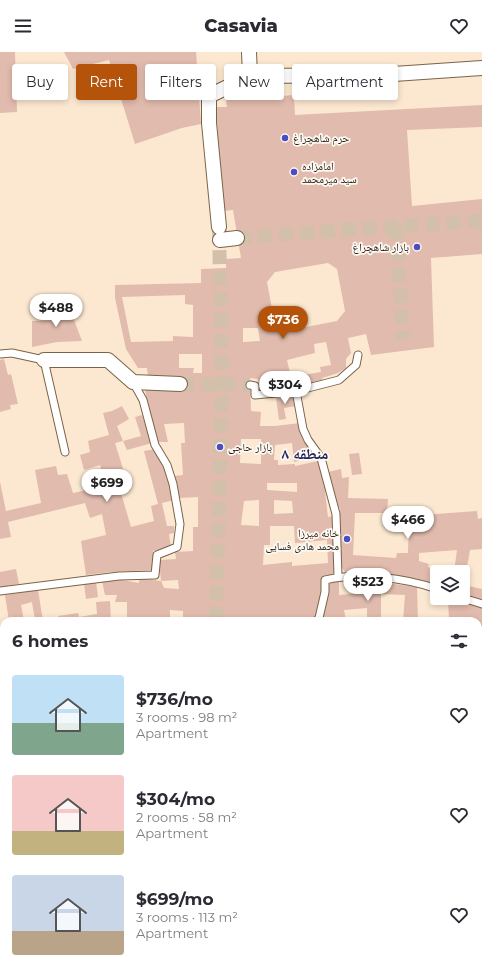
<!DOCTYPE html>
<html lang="en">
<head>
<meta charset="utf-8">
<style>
	body { margin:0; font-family:Montserrat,"Noto Naskh Arabic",sans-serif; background:#f7f7f7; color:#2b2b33; height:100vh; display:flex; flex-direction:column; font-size:15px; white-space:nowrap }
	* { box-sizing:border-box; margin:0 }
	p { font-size:13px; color:#7c7c81 }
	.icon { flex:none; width:22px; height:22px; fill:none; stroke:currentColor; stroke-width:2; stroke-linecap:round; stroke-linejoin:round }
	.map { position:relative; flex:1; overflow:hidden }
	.panel { position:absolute; left:0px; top:565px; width:482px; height:356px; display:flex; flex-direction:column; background:#fff; border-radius:12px 12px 0 0; box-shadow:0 2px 6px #0003 }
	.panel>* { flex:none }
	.top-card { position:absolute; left:12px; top:12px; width:458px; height:36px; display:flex; gap:8px }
	.tools { position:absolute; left:430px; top:513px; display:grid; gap:8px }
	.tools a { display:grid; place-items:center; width:40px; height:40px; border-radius:4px; background:#fff; box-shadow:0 2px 6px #0003; font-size:20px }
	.price { position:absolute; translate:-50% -34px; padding:0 9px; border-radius:14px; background:#fff; color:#222; font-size:13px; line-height:26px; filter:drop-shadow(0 1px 2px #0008) }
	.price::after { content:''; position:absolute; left:50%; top:24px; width:12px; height:9px; margin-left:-6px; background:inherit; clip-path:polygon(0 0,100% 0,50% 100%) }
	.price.selected { background:#b45309; color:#fff }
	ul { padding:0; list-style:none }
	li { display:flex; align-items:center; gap:12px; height:100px; padding:0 12px }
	li span { display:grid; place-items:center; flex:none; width:112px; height:80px; border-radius:4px; color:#555 }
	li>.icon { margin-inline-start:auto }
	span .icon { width:48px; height:48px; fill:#fffc; stroke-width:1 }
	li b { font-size:17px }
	h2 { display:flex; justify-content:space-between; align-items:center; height:48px; padding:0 12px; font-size:17px }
	.tag { padding:0 14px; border-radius:4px; background:#fff; box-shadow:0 2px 6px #0003; font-size:14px; line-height:36px }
	.tag.selected { background:#b45309; color:#fff }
	header { display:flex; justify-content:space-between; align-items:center; height:52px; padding:0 12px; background:#fff; font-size:18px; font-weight:800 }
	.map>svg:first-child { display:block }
	.building { fill:#e1bbad; fill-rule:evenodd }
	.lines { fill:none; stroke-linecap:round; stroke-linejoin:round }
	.street-tunnel { stroke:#d2c0ab; stroke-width:14; stroke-dasharray:14 7; stroke-linecap:butt }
	.lane-casing { stroke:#796449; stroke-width:9 }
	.street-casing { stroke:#796449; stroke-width:16 }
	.secondary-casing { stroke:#796449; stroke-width:22 }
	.lane { stroke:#fff; stroke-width:7 }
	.street { stroke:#fff; stroke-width:14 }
	.secondary { stroke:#fff; stroke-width:20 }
	.poi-dot { fill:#4d4dc3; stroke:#fdf8f2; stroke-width:1.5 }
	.labels { text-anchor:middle; stroke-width:3.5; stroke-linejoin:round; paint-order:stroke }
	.poi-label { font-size:11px; fill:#2a2116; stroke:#fdf8f2; text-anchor:start }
	.district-label { font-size:15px; font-weight:bold; fill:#24255f; stroke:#fdf8f2 }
</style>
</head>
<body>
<header><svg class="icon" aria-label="menu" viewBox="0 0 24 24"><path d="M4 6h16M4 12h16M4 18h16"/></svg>Casavia<svg class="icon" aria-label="heart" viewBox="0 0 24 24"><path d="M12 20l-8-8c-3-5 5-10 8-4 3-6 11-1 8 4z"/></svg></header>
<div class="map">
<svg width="482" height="921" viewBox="0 0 482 921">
	<rect width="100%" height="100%" fill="#fce8d0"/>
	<!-- building -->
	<path class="building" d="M0 0H15L17 60 0 61Z
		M64 0H196L201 72 182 76 135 92 109 8 73 17Z
		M294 43 295 63 482 53V75L407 78 412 154 482 147V202L431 206 434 295 371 303 366 282 348 286 351 301 346 307V316L338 321 322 326 323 329 295 336 259 341 258 327 250 326 251 359 261 360 260 374H275L300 371 317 404 294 410 292 391 275 393 274 408H278V413L295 412V414L318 409 327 439 325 440 328 465 333 464 336 522 322 525 323 540 316 566 285 567V569H183V559L170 558V569H116L115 568 127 567V550H115L117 543H105L102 529 122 528 139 531V526L161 529 164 536 179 537 178 528 161 529 159 508 176 507 175 500 193 499V475H198V445L179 446 174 424 183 423 181 391H185L184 371 164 372 168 390H158L147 351 145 337 148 325 147 316H138L126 297 115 246V233L201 231V217L226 216V207L241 206 233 158 223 159 216 55H227L226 48ZM328 211 337 217 345 259 337 269 285 279 275 273 267 230 275 220ZM185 243V252L193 253V285L173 284V289L131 290 122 245ZM243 276H258L260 289 243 290ZM326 290 331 313 320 315 321 320 291 325 287 308 315 301 314 292ZM179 302H202V321H193L194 316H179ZM241 387H261V412L240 411ZM267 431H297V440L267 438ZM259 448V474L241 473 244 449ZM274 448 292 449 293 461 274 462ZM270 474H294L295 491 327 488 328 511 292 514V510L263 513 264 493H270Z
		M71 250 74 268 82 289 57 290 32 295V269L56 268 55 251Z
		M4 307 8 323 11 322 18 352 10 353 11 357 0 360V308Z
		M294 343 296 354 284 356 286 367 279 368 276 346Z
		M122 354 129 367 117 374 123 389 141 384 135 365 142 363 152 391 127 398 123 389 115 391 130 439 121 441 131 475 154 469 151 454 158 452 144 399 155 397 164 414 174 448 162 451 167 474H174V481L169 482 171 495 153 499 154 518 111 520 86 523 81 489 106 483 102 462 90 466 85 451 8 470 11 485 0 487V430L6 459 41 451 35 418 56 414 58 423 67 422 73 441 96 436 94 430 104 427 100 413 84 418 80 403 90 400 88 389 109 383 103 361 112 359Z
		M359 401 362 422 352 423 349 402Z
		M341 417 342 426 349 425 348 446 388 447 387 461H355L353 503 396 506 397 501H408L409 464 477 459 478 467 482 466V497L470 498 464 533 482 537V550L463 544V520H454L457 498 419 501V509L429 512 428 515 437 518 436 522H437V535L417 528 346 521 341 515 340 456 336 455 328 420Z
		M16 517 19 532 0 535V520Z
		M339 528V543L370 540 371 529 417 535 418 569H403L405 543 381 542V569H367V556L344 558 346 569H320L327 532Z
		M96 530 98 545 86 547 84 532Z
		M38 538 43 569H35L32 550 21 553 24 569H9L5 543Z
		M448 546 482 556V663H478V569H449Z
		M110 549 111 569H59L58 564 78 561 79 565 97 562 96 550Z
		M4 581V660H0V582Z
		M3 722H4V768H1Z
		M478 729H482V761L478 762Z
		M482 771V798L478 797V772Z
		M478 829H482V921H325V917H478Z
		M257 917H307V921H257Z"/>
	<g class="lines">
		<!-- street-tunnel -->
		<path class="street-tunnel" d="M396 174 403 287
			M237 186 396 174 482 169
			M180 332 250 333
			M216 569 222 333 219 176
			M478 882H482
			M381 917 385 921"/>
		<!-- lane casing -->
		<g class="lane-casing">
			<path id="lane" d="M0 302 12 301 44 308 65 400
				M250 333 255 334V343L296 339 339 328 356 313 358 303
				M296 339 303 377 308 388 321 406 336 462 338 525
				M0 539 119 524 155 523 157 503 177 495 180 472 173 432 167 413 155 393 143 348 133 330
				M463 546 482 552
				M316 569 319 566 325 540V528C357 520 406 526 437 537
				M0 703H4
				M478 706H482"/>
		</g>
		<!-- street casing -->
		<g class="street-casing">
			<path id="street" d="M249 0 250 24 379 23 482 16
				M219 175 209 71V44L250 24
				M220 188 237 186
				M44 308H108L133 330 180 332
				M235 921V917"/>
		</g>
		<!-- secondary casing -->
		<g class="secondary-casing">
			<path id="secondary" d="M0 686H4
				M478 691H482"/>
		</g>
		<!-- lane -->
		<use href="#lane" class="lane"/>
		<!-- street -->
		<use href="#street" class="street"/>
		<!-- secondary -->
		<use href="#secondary" class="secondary"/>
	</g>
	<!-- markers -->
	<g class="poi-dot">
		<circle cx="285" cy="86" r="4"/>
		<circle cx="294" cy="120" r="4"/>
		<circle cx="417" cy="195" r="4"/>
		<circle cx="220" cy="395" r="4"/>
		<circle cx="347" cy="487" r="4"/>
	</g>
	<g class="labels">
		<!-- poi labels -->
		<g class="poi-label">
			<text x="293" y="90">حرم شاهچراغ</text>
			<text x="302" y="118">امامزاده<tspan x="302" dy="13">سید میرمحمد</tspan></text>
			<text x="409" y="199" text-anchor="end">بازار شاهچراغ</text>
			<text x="228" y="399">بازار حاجی</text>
			<text x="339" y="485" text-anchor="end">خانه میرزا<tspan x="339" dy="13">محمد هادی فسایی</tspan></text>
		</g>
		<!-- district labels -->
		<g class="district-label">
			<text x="305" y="407">منطقه ۸</text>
		</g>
	</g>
</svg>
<div class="tools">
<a><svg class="icon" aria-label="layers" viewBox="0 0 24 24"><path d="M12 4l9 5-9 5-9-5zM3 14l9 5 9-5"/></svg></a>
</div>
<b class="price" style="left:56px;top:276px">$488</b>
<b class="price selected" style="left:283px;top:288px">$736</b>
<b class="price" style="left:285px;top:353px">$304</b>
<b class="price" style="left:107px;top:451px">$699</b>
<b class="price" style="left:408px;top:488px">$466</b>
<b class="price" style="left:368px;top:550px">$523</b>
<div class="top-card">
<a class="tag">Buy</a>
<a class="tag selected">Rent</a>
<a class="tag">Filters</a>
<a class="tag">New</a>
<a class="tag">Apartment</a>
</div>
<section class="panel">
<h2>6 homes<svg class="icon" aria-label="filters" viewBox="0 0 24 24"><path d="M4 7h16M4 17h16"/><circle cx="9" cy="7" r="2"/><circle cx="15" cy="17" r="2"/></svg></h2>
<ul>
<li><span style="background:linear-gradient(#bfe0f5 60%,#7fa58c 0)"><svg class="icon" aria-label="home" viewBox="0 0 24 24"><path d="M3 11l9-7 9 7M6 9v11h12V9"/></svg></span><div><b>$736/mo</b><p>3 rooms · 98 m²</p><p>Apartment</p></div><svg class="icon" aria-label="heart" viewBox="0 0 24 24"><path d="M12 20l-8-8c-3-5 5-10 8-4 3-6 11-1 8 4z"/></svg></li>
<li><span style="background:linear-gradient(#f6c9c9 70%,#c2b280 0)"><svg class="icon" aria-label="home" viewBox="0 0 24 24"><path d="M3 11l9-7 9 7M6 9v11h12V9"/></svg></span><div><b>$304/mo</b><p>2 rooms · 58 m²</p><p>Apartment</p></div><svg class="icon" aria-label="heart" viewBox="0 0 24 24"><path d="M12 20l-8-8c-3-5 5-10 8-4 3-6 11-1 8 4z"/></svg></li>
<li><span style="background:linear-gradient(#c9d6e8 70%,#b9a48a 0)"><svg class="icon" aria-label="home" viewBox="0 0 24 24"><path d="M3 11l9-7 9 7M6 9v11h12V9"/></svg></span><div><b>$699/mo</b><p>3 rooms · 113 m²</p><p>Apartment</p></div><svg class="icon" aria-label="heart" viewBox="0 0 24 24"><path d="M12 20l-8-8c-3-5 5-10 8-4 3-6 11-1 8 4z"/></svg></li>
</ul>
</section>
</div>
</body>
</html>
